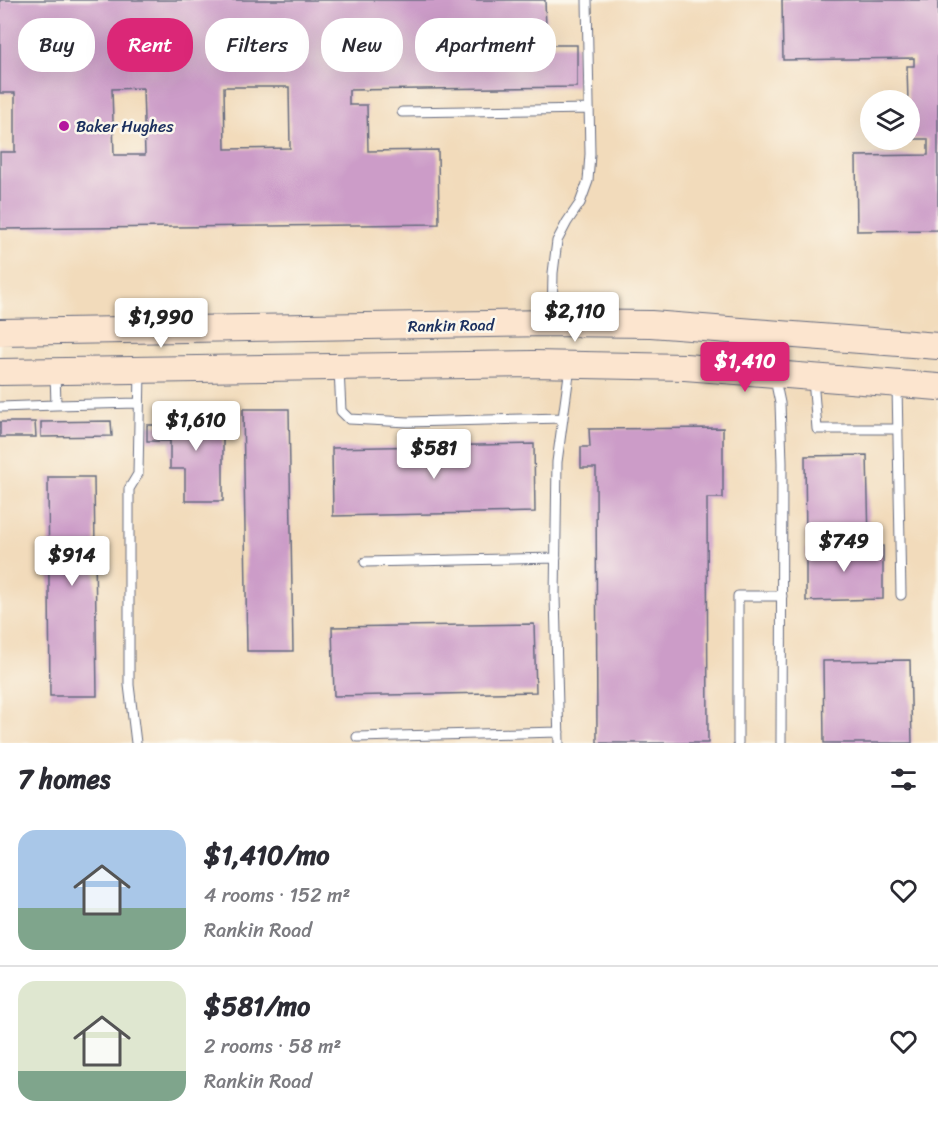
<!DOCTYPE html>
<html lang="en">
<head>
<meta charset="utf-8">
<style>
	body { margin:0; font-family:Sriracha,sans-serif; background:#f2f2f3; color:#2b2b33; height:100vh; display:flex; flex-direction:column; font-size:22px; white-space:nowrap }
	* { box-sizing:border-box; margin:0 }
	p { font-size:20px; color:#7c7c81 }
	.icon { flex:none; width:33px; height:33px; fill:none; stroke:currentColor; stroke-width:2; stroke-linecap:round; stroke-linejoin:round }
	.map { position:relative; height:743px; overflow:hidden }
	.side { display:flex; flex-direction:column; background:#fff; flex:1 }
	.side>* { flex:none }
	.banner { position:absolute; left:18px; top:18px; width:600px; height:54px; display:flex; gap:12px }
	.tools { position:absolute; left:860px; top:90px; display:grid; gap:12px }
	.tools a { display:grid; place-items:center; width:60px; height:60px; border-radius:50%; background:#fff; box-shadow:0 6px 24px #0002; font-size:30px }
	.price { position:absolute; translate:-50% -51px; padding:0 14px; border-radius:6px; background:#fff; color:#222; font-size:20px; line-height:39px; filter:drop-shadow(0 2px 3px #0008) }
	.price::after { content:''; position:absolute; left:50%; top:36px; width:18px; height:14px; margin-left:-9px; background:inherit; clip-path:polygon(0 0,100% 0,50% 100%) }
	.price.current { background:#db2777; color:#fff }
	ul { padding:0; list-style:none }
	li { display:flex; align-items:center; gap:18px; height:150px; padding:0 18px }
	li+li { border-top:2px solid #e1e1e2 }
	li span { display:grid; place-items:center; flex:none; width:168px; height:120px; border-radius:18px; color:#555 }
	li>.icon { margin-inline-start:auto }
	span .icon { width:72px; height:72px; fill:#fffc; stroke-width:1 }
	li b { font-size:26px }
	h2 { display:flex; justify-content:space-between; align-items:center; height:72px; padding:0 18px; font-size:26px }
	.tag { padding:0 21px; border-radius:24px; background:#fff; box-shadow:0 6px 24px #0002; font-size:21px; line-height:54px }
	.tag.current { background:#db2777; color:#fff }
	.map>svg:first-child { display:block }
	.building { fill:#cc9cc8; fill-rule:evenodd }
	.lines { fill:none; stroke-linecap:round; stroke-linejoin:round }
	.lane-casing { stroke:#666b7f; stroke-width:11 }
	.secondary-casing { stroke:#666b7f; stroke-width:28 }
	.lane { stroke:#fff; stroke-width:9 }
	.secondary { stroke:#fce5cf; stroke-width:26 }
	.poi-dot { fill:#b5179e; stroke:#fbf7ec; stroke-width:2 }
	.labels { text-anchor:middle; stroke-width:5; stroke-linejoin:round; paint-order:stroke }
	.poi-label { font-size:16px; fill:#1b2f5e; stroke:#fbf7ec; text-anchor:start }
	.street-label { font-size:16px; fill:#1b2f5e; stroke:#fbf7ec }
</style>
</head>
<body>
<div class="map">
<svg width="938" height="743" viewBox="0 0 938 743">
	<rect width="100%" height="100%" fill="#fbf7ec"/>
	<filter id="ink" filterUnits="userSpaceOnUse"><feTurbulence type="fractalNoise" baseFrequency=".0167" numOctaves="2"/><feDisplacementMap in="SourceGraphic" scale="12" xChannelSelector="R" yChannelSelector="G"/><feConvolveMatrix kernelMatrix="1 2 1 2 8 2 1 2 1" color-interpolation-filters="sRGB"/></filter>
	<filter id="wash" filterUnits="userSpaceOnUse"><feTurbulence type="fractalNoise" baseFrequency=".008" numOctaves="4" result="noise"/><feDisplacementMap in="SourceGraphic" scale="24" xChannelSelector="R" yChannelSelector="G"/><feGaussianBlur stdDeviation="1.35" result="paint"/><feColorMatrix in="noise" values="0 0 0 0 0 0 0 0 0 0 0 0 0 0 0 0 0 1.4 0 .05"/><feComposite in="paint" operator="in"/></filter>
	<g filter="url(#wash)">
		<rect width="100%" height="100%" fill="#f2dbbb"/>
		<g id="blocks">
			<!-- building -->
			<path class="building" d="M0 0H545L546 28 524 29 525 45H577V87L349 90V105H367L368 151 438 150 439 224 0 229V152H15V93H0ZM224 87H289L290 148 225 149ZM143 88 145 155H114L112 89Z
				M782 0H938V230L857 231 856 156 928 155V139H909L907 66H914V58L783 60Z
				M223 409V501H185V469H170V441H147V425H185V410Z
				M243 409H289L293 651H247Z
				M111 421 112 436 41 437V422Z
				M0 422H35L36 437H0Z
				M723 428V498H707L708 743H597L596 468H581V447H590L589 429Z
				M534 444 535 512 333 516 332 448Z
				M867 455 869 541 806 542 805 456Z
				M48 477H94L97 696H50Z
				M883 546V599L806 601V547Z
				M534 624 536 692 334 696 332 627Z
				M910 660 912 743H824L823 661Z"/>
		</g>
	</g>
	<g filter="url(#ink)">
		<use href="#blocks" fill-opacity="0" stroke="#666b7f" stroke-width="1.5"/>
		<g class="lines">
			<!-- lane casing -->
			<g class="lane-casing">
				<path id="lane" d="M402 112 589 109
					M552 321 553 273 557 241 567 222 580 203 588 181 590 154 587 0
					M339 369 341 411 349 419 408 422 563 418
					M55 373 56 405 138 403
					M771 377 776 384 780 403 782 463 781 743
					M813 379 817 429H898
					M897 386 901 595
					M0 407 56 405
					M365 562 556 558
					M357 737 559 732
					M136 743 129 685V489L138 474 140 371
					M559 743 555 597 557 462 570 367
					M738 743V596H782"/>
			</g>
			<!-- secondary casing -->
			<g class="secondary-casing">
				<path id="secondary" d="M0 332 552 323 651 324 938 346
					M0 372 533 364 685 367 938 387"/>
			</g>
			<!-- lane -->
			<use href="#lane" class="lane"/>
			<!-- secondary -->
			<use href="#secondary" class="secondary"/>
		</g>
	</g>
	<!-- markers -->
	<circle class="poi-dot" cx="64" cy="126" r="6"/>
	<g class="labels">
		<!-- poi labels -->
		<g class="poi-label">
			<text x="76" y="132">Baker Hughes</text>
		</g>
		<!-- street labels -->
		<g class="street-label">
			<text transform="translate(451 325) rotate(-1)" y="6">Rankin Road</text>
		</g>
	</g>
</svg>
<div class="tools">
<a><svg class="icon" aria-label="layers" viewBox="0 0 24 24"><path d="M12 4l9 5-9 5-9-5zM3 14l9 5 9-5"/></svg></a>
</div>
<b class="price" style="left:575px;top:343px">$2,110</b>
<b class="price" style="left:161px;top:349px">$1,990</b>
<b class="price current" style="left:745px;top:393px">$1,410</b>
<b class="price" style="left:196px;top:452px">$1,610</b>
<b class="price" style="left:434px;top:480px">$581</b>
<b class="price" style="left:844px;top:573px">$749</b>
<b class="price" style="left:72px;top:587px">$914</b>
<div class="banner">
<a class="tag">Buy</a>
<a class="tag current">Rent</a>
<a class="tag">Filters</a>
<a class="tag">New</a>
<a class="tag">Apartment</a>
</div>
</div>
<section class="side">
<h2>7 homes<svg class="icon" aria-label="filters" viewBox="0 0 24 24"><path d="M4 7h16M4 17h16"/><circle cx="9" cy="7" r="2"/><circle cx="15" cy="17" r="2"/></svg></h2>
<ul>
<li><span style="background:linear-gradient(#a9c7e8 65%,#7fa58c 0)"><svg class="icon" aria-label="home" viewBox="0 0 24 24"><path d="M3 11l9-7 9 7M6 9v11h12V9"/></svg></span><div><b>$1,410/mo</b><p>4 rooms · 152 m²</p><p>Rankin Road</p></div><svg class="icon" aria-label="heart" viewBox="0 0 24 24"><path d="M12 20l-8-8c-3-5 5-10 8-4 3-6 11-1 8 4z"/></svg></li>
<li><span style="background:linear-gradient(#dfe7d0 75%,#7fa58c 0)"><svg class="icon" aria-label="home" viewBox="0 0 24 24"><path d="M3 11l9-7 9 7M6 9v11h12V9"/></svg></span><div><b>$581/mo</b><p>2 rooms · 58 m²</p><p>Rankin Road</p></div><svg class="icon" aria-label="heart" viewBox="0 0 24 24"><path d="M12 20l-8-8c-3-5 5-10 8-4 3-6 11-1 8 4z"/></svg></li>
</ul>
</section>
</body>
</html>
